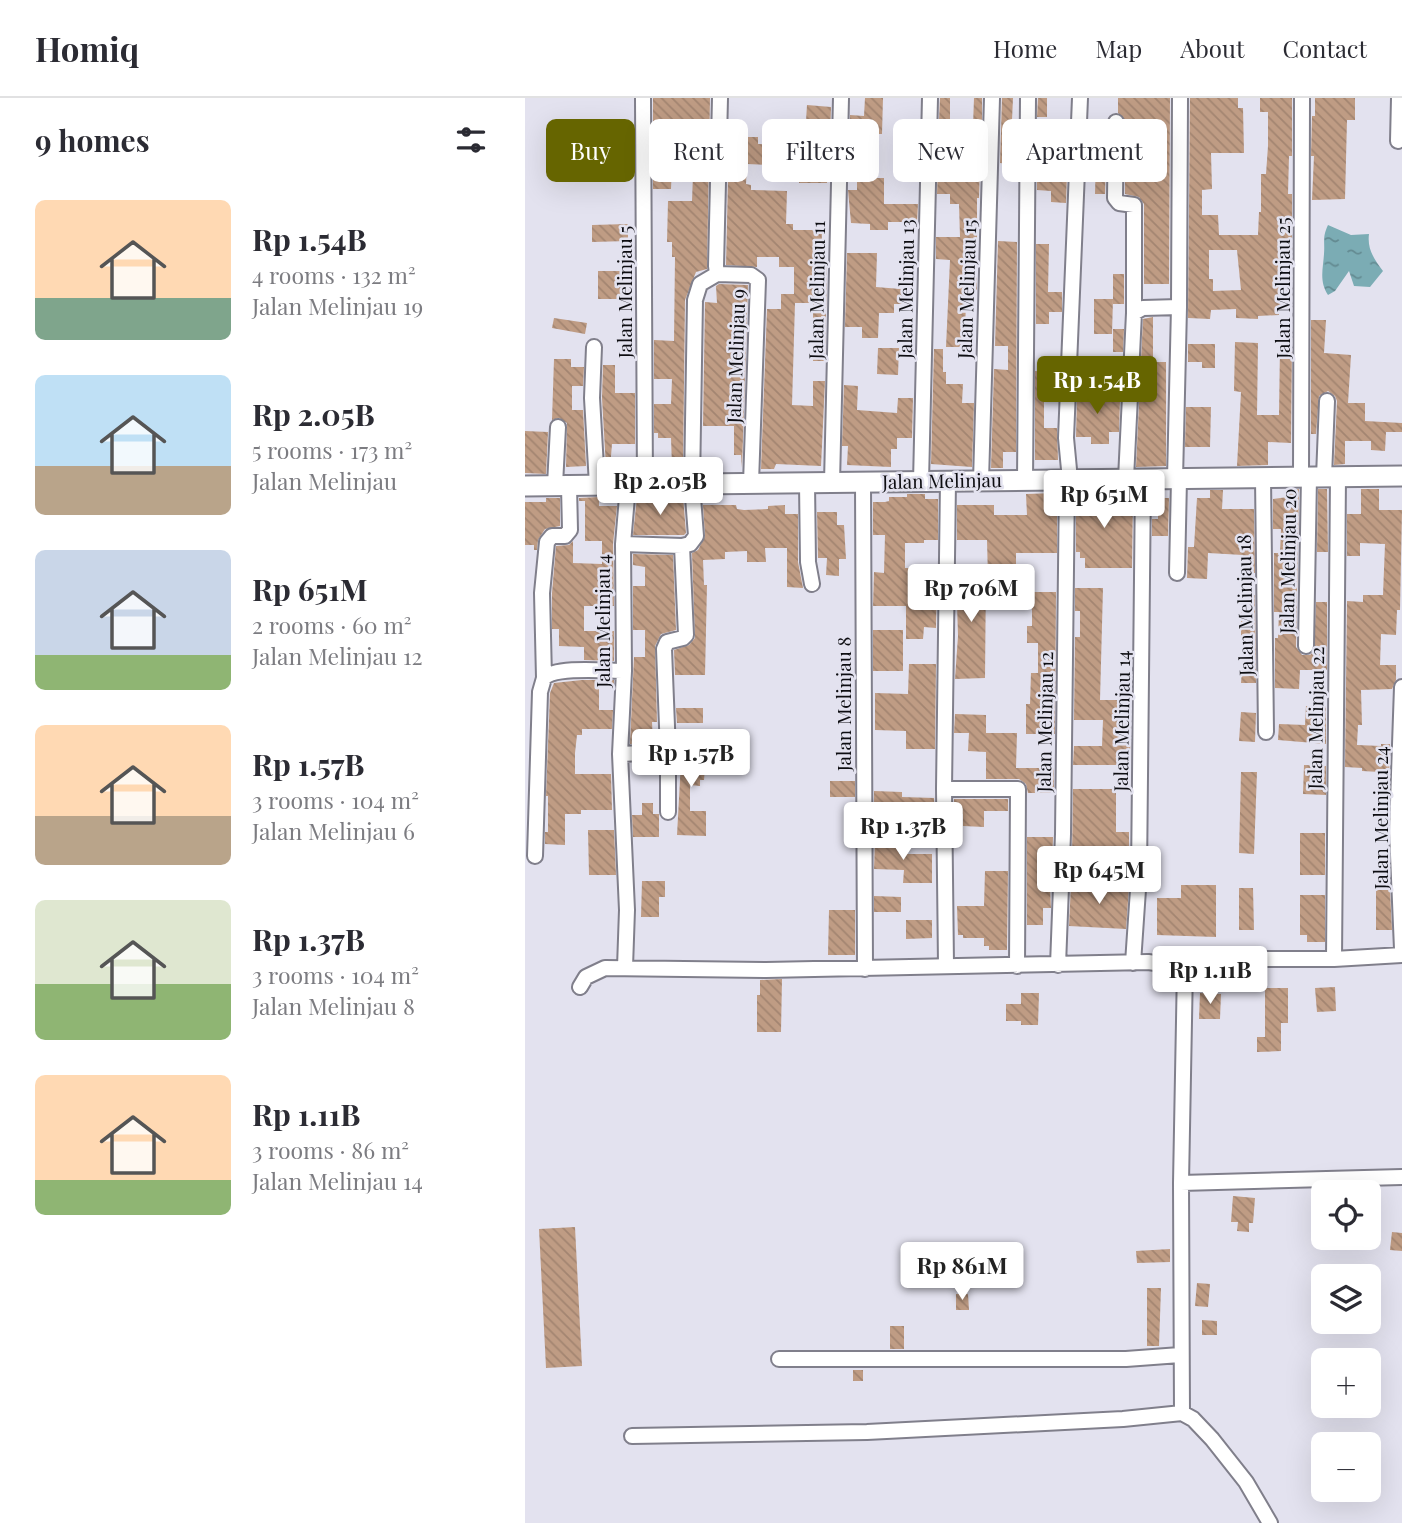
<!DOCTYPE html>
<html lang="en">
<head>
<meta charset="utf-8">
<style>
	body { margin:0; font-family:"Playfair Display",serif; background:#f7f7f7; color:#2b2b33; height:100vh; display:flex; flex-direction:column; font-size:26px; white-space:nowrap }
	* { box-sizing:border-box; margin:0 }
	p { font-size:23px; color:#7c7c81 }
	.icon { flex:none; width:38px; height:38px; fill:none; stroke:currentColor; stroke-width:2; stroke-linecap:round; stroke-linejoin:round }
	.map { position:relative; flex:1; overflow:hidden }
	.details { display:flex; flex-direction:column; background:#fff; width:525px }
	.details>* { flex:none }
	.guide { position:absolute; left:21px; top:21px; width:665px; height:63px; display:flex; gap:14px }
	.buttons { position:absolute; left:786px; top:1082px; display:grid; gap:14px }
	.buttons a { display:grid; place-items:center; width:70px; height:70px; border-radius:10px; background:#fff; box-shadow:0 7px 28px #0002; font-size:35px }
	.price { position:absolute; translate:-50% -60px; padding:0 16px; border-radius:7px; background:#fff; color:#222; font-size:23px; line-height:46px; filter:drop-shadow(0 2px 4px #0008) }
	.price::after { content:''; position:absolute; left:50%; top:42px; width:21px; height:16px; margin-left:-10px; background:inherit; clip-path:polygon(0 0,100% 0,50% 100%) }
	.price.current { background:#666500; color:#fff }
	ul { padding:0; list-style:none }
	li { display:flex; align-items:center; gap:21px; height:175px; padding:0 35px }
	li span { display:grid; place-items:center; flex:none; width:196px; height:140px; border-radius:10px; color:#555 }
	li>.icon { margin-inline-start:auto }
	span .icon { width:84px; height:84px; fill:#fffc; stroke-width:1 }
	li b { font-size:30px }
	h2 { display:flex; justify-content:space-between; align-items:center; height:84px; padding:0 35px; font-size:30px }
	.pill { padding:0 24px; border-radius:10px; background:#fff; box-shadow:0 7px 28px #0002; font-size:24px; line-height:63px }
	.pill.current { background:#666500; color:#fff }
	header { display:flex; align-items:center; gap:42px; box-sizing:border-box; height:98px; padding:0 35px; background:#fff; border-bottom:2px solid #e1e1e2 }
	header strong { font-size:33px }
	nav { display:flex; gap:38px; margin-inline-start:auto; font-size:24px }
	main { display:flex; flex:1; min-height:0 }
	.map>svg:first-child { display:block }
	.water { fill:url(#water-ripples) }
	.building { fill:url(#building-back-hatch); fill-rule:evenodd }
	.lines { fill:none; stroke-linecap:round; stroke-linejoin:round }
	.street-casing { stroke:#807f8b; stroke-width:18 }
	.secondary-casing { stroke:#807f8b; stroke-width:23 }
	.street { stroke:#fff; stroke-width:14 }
	.secondary { stroke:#fff; stroke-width:19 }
	.labels { text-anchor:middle; stroke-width:5; stroke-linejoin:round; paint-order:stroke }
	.street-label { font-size:19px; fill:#0d0d11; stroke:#e3e2ef }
</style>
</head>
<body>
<header>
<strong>Homiq</strong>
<nav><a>Home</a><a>Map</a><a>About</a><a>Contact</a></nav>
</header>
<main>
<section class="details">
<h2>9 homes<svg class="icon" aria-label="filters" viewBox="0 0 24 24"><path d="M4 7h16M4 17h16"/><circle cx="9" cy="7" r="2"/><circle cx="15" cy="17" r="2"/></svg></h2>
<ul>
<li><span style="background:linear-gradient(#ffd9b3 70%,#7fa58c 0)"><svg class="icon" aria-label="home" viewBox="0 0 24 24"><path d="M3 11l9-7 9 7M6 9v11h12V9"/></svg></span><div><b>Rp 1.54B</b><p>4 rooms · 132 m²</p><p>Jalan Melinjau 19</p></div></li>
<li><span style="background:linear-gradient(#bfe0f5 65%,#b9a48a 0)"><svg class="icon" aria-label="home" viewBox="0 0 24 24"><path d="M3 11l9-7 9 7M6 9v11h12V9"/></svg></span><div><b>Rp 2.05B</b><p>5 rooms · 173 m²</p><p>Jalan Melinjau</p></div></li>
<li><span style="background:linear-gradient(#c9d6e8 75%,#8fb573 0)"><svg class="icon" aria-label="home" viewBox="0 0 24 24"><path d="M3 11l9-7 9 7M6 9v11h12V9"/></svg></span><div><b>Rp 651M</b><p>2 rooms · 60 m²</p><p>Jalan Melinjau 12</p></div></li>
<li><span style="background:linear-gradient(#ffd9b3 65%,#b9a48a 0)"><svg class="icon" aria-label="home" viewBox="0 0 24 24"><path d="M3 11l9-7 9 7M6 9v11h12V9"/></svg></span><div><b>Rp 1.57B</b><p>3 rooms · 104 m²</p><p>Jalan Melinjau 6</p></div></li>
<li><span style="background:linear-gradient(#dfe7d0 60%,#8fb573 0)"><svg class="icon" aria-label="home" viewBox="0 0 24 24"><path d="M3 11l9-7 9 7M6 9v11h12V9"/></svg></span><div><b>Rp 1.37B</b><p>3 rooms · 104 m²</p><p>Jalan Melinjau 8</p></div></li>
<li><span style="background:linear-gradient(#ffd9b3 75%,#8fb573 0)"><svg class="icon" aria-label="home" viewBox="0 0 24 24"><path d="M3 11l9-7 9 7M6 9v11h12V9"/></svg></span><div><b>Rp 1.11B</b><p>3 rooms · 86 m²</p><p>Jalan Melinjau 14</p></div></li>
</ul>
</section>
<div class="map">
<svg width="877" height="1425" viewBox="0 0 877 1425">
	<defs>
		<pattern id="water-ripples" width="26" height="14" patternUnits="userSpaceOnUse" patternTransform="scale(1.75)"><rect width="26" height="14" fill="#7bacb4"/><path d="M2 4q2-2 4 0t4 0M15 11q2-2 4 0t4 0" fill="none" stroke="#638a91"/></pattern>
		<pattern id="building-back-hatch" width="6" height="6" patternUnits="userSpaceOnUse" patternTransform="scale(1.75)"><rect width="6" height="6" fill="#bf9c84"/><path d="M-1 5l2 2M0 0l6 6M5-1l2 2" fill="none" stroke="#a38571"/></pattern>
	</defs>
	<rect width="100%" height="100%" fill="#e3e2ef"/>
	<!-- water -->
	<path class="water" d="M803 127 826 137 844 136C842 151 849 161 858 173L845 189 829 188 824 173 810 193 803 197C794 183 798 171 799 156 800 143 797 140 803 127Z"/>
	<!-- building -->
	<path class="building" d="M128 0H185L182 171 171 174 160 202 158 368H147L146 340H133V335H129V306H146L147 281H129V242L149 243 150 159H147V144H142L143 103H167L169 50H159V34H128Z
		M340 0H358L357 36H354V59H324L325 17 339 18Z
		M415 0H425V22H414Z
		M449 0H457V29L448 28Z
		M477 0H488L485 66 475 65Z
		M513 0H522V19H512Z
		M593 0H645L644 186H619V106L614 99 600 96V51L612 52 614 26 612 22H600L593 15Z
		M665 0H713V10H718L719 55H686L687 91 677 92V117H693L694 137H733L734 114H736V76H741L743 48V14H735V0H767V58H764L763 96H767V170H765L767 209 753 210 754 217 733 218V221L711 220V211L686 212 685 221 663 220ZM684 152H712L716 192 688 193V181H684Z
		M790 0H830V22H822L820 101 787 102 789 58H786L787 18H790Z
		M282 7 306 9 305 41 280 39Z
		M204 39H233V46L270 48 269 68 222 66 221 86 226 87V92L262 93 261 126H268V132H297L296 166H302L300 263H288V205H270L267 307 288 308V283H300L296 368 251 366 249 371H236L242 211H256V196H269V169H254V159H232V169L201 167Z
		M429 53H447V68H455L454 100H452V192H441L440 249H421L425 162 411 161V139H435L434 106H425V96H412L413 70 429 71Z
		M68 54H99V77L69 78Z
		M571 58H581L580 96H570Z
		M128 64H147L146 91H128Z
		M512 64 524 65V74L542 75 541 105 526 104V93L512 92Z
		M274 67H302V85H274Z
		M332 80H359V106H393L392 124H363V132H345V126L326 125 323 92H332Z
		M103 126V143L67 144V127Z
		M473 143 492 144 491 354H478V370H466L469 271 483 272V248H470Z
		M511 146H524L523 194H537V214H524V226H511Z
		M322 155H352L351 189 388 192V206H369V215H354L353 240H337V229H320Z
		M73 173H99V185H107L108 201H73Z
		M588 176H599V206H588Z
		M194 186 223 187 217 370 216 357H209V328H178L180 204 192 205 191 188Z
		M569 201H588L587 236H569Z
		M628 219V264H641V368L611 369 618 221Z
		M29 220 62 225 60 236 27 230Z
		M786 222H801L799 255 826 257 823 305H840V323L877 325V334H861L860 353 846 352V343H820V366L809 367 812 303 810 298 803 293 794 298 791 336H786Z
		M588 231H599L598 254H588Z
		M710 244 733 245 732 317H754L755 247H767L766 345 743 344V367L712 368 716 294 709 293Z
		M663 246H690V270H677V264H663Z
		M353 250H374L373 277 352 276Z
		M409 251H418V274H421V286H438L437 305H449L447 369 406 366Z
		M29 261H46V269H59L58 288H47V312H58L61 368 41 369 42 325 34 320 27 322Z
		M522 266H534L533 296H519V330H532L533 362H510V273L522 274Z
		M78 267H90V295H110V346H87L85 370 81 369 77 300Z
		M319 287 333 288 332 312 372 315 373 300H388L387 340H372V351H366V369L322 367 323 348H317Z
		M566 290 584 291V302H595L594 334H584V346H566V339H551L552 297 566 298Z
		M661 309H686L685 349H660Z
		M0 333 23 334 21 376 0 375Z
		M774 391 771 549 777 557H785L789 553 791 504H802V572H775L774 591 750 590V540H753L754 514H749V455H755L756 431H748V401L763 399V392Z
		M793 391H802L803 454H792Z
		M836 391H854V412H877L875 512H872L871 537 856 536 855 567H871V582L867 591 836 592 837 627H833L832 647 856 648V646H865L864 679H855V674L837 673V670L820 669 822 503 838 504V497H858L860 446 835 445V458H822V416H836Z
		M685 392H698L697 411H729L730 475H717L718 457 683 455 682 481 662 480 663 449H669L672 400H685Z
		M551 394H582V399H608L607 470H560V460H555V454H551Z
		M532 395V455H491V481H463L462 442H432V407H469V417H502L501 396Z
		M382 396H400V401H413V442H399V445H380V470H412L411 530 399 529 398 541H381V508H348L349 474 359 475 360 437H348V404H360L364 403V399H382Z
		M158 398 161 435 159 437H108L112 399H118V402H153V399Z
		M74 399V408H92L88 446 89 508H59V533H89V563L59 562V549L34 548V531H27V495L31 448 44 447 48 443V465L77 466V443H60V403H54V400Z
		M21 400H35V428L20 431 13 442 12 452H9V447H0V404H21Z
		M633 400H644L643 438H627V421H633Z
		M178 407H211L212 411 219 412 243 411V408L260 407V416H273V464L278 490 262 489V450H240L241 464H222V453L200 454V461L178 462 179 487H182L180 577H150L149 552 164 547 170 540 167 455 173 452 180 438Z
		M292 414H312V427H319L321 461H314V478L301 477 302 460H293Z
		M108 456 148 457 151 532 136 536 130 548 132 624H127L128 645 105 646 109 559H120V532H108V488H120V469L108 467Z
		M431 471 461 472 460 580 430 581 433 538Z
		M550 490H578L575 602H606L605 667H548L549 648H577L578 622H549L550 539H555V513H550Z
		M507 494H531L530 636H501V606H505L506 575H513V545H502V528H507Z
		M730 497 731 585H716L719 538H716V498Z
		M348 532H378V573H348Z
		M384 566H411L410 651H381V633L350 632V595L383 596Z
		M57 582H89V588L74 587V612H88L87 631H57V637H52L50 655V676H86L87 712H56V716H40V747L20 746V734H23V698H21L25 595 29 585Z
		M781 608H801V646L753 642 754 626 780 627Z
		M151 610H178V625H152Z
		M716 614 731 615 730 644 714 643Z
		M430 616 461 617V635H492L491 670H529V695H503L501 686 494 681H461V654L443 653 444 635H429Z
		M154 646H182L179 682H175V688L165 687V713H181V738L152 737 156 664H154Z
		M133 664V671H113V665Z
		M779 667 801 668V697L778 696Z
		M716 674H732L729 756 714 755Z
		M305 683H330V699H305Z
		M548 691H591V734H604V768L564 769V760H547Z
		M349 693 377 694V699L409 700 410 722 378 721V712L349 711Z
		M429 701H483V713H459V729L438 728V716H429Z
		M117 705H128V716H134V739H108L107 717H117Z
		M855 707H863L862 730H854Z
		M63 732H89L91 777H64Z
		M775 735H800V777H775Z
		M502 739H528L527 769H524L526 810H518V827H502Z
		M350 742H374V756H407V785H378L379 772 349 771Z
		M460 773H483L482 852H464V848H459V840H438V837H433L432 808H459Z
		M117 783H140V799H134V819H116Z
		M546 786 604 789 601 831 544 828Z
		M656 787H691V839L632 837V800H656Z
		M714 790H728L729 832H714Z
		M851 792H865L867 832H851Z
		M775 797H800V844H782V837H775Z
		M349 798 376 799V814H349Z
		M304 812H330V857H303Z
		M381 822H407V840L381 841Z
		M257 881 256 934H232V897H235V882Z
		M810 889 811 913 792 914 790 890Z
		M740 890H763V925H756V953L732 954V939H740Z
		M496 895H514L513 927H496V923H481V906H496Z
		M675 895 696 896 695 921H674Z
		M708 1098 730 1100 728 1125H724V1134L712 1133 713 1124H706Z
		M50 1129 57 1268 21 1270 14 1131Z
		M867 1134 877 1135V1153L865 1152Z
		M645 1151V1164L612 1165 611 1153Z
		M672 1185 685 1186 683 1209 670 1208Z
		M622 1190H636L634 1248H622Z
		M431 1196H443L444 1212H431Z
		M677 1222 692 1223V1237H677Z
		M365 1228H379V1251H365Z
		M328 1272H338V1283H328Z"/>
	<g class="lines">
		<!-- street casing -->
		<g class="street-casing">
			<path id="street" d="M118 0 120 387
				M591 24 590 100 594 105 609 107V215
				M873 43 874 0
				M192 176 226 177 233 182 226 385
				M192 176 191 168 195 0
				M69 249 67 300 72 387
				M776 379 777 0
				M799 379 802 303
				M738 380 741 634
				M601 381 609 215 618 210 654 209
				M650 381 654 209 655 0
				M545 382 541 340 555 0
				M456 383 467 0
				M500 383 503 0
				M338 384 340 871
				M396 384 405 0
				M282 385 283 464 287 486
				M307 385 316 0
				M30 387 33 329
				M98 446 157 448 165 446 171 438 167 386 170 202 175 186 192 176
				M652 475 654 381
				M781 548 784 379
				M19 580C31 568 80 573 99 573
				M877 589 872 733 877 851
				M95 656 143 654
				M419 691H493L492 868
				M143 714V654L139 551 142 544 158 540 161 537 157 448
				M10 758 15 594 19 580 17 495 22 444 27 438H40L45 432 44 388
				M809 861 813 379
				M608 865 614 777 618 381
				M421 867 419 691 423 383
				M533 867 538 736 542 382
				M100 869 102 812 95 656 99 573 98 446 103 387
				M55 889 61 879 80 870 241 872 623 864 660 869 740 861H809L877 857
				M656 1085 660 869
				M254 1261H601L655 1257
				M657 1315 656 1085 877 1079
				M107 1338 342 1334 598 1321 657 1315 668 1321 687 1341 721 1384 745 1425"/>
		</g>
		<!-- secondary casing -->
		<g class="secondary-casing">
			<path id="secondary" d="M0 388 877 378"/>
		</g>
		<!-- street -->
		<use href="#street" class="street"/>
		<!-- secondary -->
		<use href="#secondary" class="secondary"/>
	</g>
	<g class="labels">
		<!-- street labels -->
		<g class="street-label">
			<text transform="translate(758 190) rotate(-90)" y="7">Jalan Melinjau 25</text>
			<text transform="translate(381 191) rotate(-89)" y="7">Jalan Melinjau 13</text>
			<text transform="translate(442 191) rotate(-88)" y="7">Jalan Melinjau 15</text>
			<text transform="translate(292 192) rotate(-89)" y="7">Jalan Melinjau 11</text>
			<text transform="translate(100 194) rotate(-90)" y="7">Jalan Melinjau 5</text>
			<text transform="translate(211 258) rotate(-88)" y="7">Jalan Melinjau 9</text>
			<text transform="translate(417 383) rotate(-1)" y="7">Jalan Melinjau</text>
			<text transform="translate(763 463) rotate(-89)" y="7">Jalan Melinjau 20</text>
			<text transform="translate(720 507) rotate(-91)" y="7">Jalan Melinjau 18</text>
			<text transform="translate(78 523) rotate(-90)" y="7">Jalan Melinjau 4</text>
			<text transform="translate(319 606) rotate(-90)" y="7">Jalan Melinjau 8</text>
			<text transform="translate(791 620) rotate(-89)" y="7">Jalan Melinjau 22</text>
			<text transform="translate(597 623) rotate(-89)" y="7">Jalan Melinjau 14</text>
			<text transform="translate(520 624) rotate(-89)" y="7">Jalan Melinjau 12</text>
			<text transform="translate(856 720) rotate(-90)" y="7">Jalan Melinjau 24</text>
		</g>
	</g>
</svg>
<div class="buttons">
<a><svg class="icon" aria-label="locate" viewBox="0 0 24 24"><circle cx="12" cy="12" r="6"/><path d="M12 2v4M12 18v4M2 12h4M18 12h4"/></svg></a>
<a><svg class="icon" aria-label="layers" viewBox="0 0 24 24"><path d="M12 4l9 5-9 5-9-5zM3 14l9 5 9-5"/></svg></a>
<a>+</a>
<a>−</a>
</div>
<b class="price current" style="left:572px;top:318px">Rp 1.54B</b>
<b class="price" style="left:135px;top:419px">Rp 2.05B</b>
<b class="price" style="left:579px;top:432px">Rp 651M</b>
<b class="price" style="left:446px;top:526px">Rp 706M</b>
<b class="price" style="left:166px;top:691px">Rp 1.57B</b>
<b class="price" style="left:378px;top:764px">Rp 1.37B</b>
<b class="price" style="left:574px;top:808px">Rp 645M</b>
<b class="price" style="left:685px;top:908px">Rp 1.11B</b>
<b class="price" style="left:437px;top:1204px">Rp 861M</b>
<div class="guide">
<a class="pill current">Buy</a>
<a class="pill">Rent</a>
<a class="pill">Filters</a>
<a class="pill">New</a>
<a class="pill">Apartment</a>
</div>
</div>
</main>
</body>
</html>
